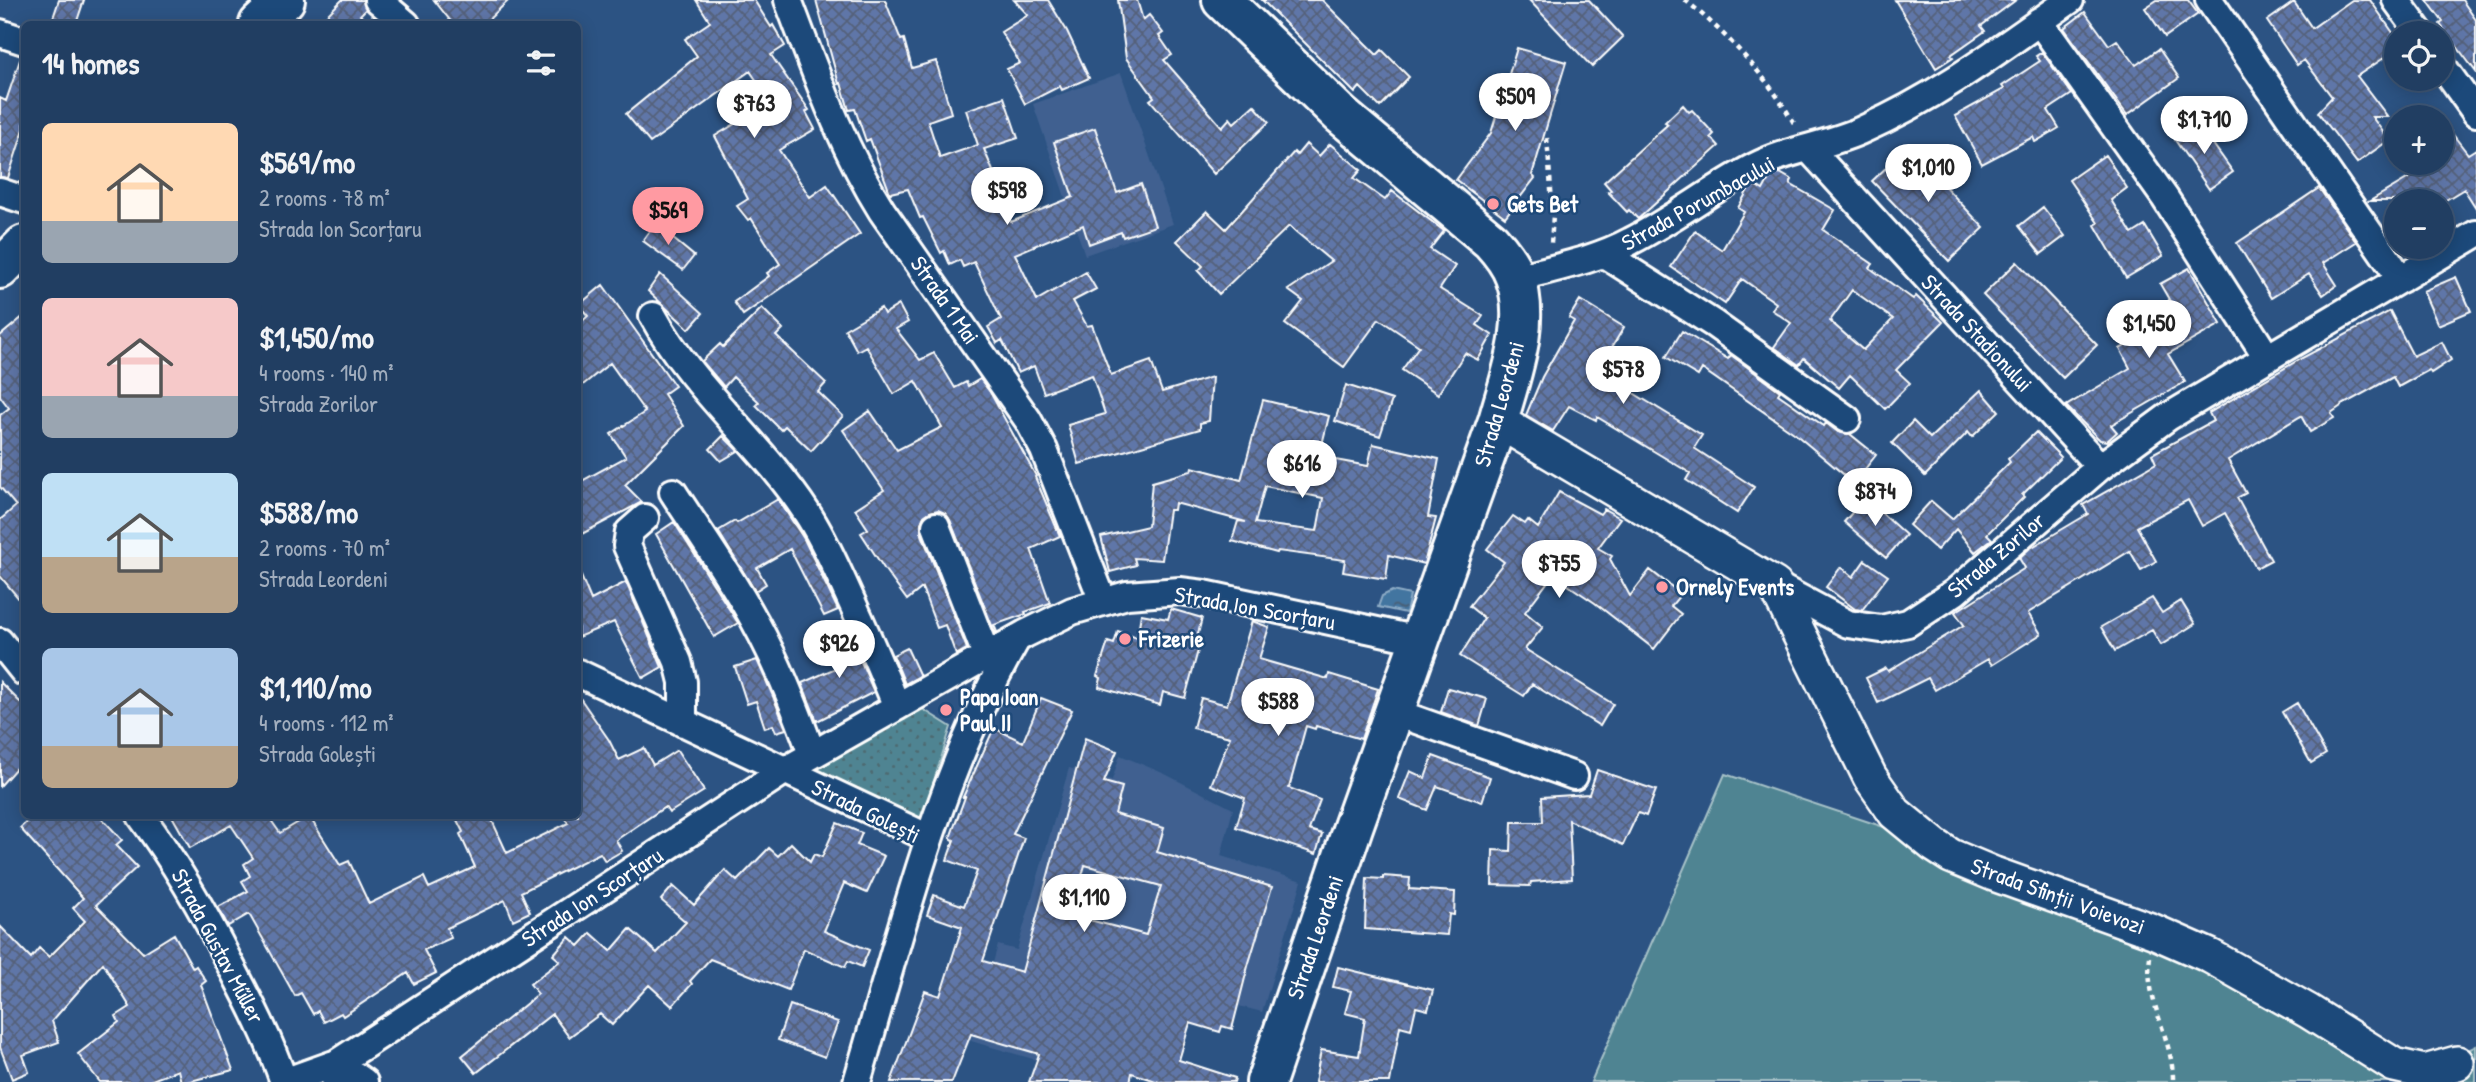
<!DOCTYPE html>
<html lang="en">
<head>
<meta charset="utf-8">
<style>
	body { margin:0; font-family:"Patrick Hand",sans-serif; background:#294568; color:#f1f3f6; height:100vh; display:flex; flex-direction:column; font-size:26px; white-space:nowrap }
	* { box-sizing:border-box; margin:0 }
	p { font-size:23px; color:#a2aebe }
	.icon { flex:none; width:38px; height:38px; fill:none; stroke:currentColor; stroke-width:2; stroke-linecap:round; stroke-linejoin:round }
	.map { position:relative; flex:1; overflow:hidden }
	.drawer { position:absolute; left:21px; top:21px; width:560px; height:798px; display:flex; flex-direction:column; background:#213e62; border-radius:10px; box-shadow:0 4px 18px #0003,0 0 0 2px #3e5777 }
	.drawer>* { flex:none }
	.fabs { position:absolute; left:2384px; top:21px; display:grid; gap:14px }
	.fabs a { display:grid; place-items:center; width:70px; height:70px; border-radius:50%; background:#213e62; box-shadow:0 4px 18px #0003,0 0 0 2px #3e5777; font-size:35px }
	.price { position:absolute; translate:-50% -60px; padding:0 16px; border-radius:24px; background:#fff; color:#222; font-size:23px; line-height:46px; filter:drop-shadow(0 2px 4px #0008) }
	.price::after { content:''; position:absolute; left:50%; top:42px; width:21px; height:16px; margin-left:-10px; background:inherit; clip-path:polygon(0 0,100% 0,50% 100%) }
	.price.selected { background:#ff9aa2; color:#111 }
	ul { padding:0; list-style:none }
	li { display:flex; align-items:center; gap:21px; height:175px; padding:0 21px }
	li span { display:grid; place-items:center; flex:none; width:196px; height:140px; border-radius:10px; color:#555 }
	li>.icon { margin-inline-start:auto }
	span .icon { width:84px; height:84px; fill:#fffc; stroke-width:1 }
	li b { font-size:30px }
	h2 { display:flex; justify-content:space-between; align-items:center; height:84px; padding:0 21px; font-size:30px }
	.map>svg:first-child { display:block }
	.built { fill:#3f6190 }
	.grass { fill:#4f8492; stroke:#a7c2c8; stroke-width:2 }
	.park { fill:url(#park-dots); stroke:#a7c2c8; stroke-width:2 }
	.water { fill:url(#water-ripples); stroke:#8eacc6; stroke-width:2 }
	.building { fill:url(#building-cross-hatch); stroke:#fff; stroke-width:2; fill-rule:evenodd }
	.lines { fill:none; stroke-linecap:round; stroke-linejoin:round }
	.minor-casing { stroke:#fff; stroke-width:32 }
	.tertiary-casing { stroke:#fff; stroke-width:38 }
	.secondary-casing { stroke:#fff; stroke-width:44 }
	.primary-casing { stroke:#fff; stroke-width:44 }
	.path { stroke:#fff; stroke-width:4.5; stroke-dasharray:5 5; stroke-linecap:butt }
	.minor { stroke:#1f4a7a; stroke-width:26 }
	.tertiary { stroke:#1f4a7a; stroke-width:33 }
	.secondary { stroke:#1f4a7a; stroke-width:38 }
	.primary { stroke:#1f4a7a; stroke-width:38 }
	.poi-dot { fill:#ff9aa2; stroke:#1f4a7a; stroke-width:2.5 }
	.labels { text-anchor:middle; stroke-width:5; stroke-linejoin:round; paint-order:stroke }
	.street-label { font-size:23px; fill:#fff; stroke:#1f4a7a }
	.poi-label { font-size:23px; font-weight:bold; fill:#fff; stroke:#1f4a7a; text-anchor:start }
</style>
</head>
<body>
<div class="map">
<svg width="2476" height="1082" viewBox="0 0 2476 1082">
	<defs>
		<pattern id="park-dots" width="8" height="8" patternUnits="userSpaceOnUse" patternTransform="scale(1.75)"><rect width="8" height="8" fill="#4f8492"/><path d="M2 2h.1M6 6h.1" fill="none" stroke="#4e6b72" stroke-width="1.8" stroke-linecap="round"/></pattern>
		<pattern id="water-ripples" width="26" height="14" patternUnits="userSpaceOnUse" patternTransform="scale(1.75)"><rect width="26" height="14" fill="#4374a0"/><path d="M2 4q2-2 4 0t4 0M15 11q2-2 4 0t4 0" fill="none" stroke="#485e72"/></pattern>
		<pattern id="building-cross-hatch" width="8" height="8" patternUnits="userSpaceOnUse" patternTransform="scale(1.75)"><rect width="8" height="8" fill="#5e76a8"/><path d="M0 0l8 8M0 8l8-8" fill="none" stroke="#55617a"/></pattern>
	</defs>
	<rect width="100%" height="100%" fill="#2c5383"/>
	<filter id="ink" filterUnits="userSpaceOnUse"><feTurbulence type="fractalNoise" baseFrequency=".0143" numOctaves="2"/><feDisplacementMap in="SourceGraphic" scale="14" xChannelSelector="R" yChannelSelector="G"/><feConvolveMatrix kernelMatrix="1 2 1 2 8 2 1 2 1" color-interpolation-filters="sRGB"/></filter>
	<g filter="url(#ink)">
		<!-- built -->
		<path class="built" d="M1121 73 1173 224 1085 255 1033 104Z
			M1120 755 1165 774 1233 809 1221 856 1302 881 1262 1012 1142 981 1113 1082 971 1041 998 945 1017 950 1069 768 1112 780Z"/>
		<!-- grass -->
		<path class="grass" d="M1725 774 1887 828 2184 956 2379 1070 2454 1057 2476 1046V1082H1591Z"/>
		<!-- park -->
		<path class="park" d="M921 708 951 727 921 822 816 770Z"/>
		<!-- water -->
		<path class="water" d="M1392 591 1410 595 1406 613 1378 607 1382 596Z"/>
		<!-- building -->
		<path class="building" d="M59 0H84L76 24H51Z
			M342 0H363L366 9 360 15 369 24H318Z
			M434 0H509L484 24H453Z
			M696 0H754L771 27 773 25 785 46 771 55 809 110 806 112 815 129 779 150 810 197 827 185 860 234 743 315 734 302 769 276 767 273 780 264 751 218 748 220 737 206 748 199 715 136 771 102 750 71 650 143 626 114 697 56 685 39 710 22Z
			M816 0H885L901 40 904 39 912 68 936 61 951 113 928 121 940 158 978 145 966 110 1004 97 1018 138 984 149 999 186 994 188 1011 222 1073 197 1054 142 1095 128 1117 193 1141 184 1155 226 1123 237 1121 232 1089 244 1083 225 1015 254 1037 300 1086 272 1096 289 1073 301 1087 326 1092 325 1111 375 1151 361 1162 392 1212 377 1209 421 1200 423V429L1079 464 1068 425 1105 414 1092 375 1044 393 1034 366 1018 373 1002 340 997 343 988 327 1001 319 974 262 963 267 960 260 950 265 944 251 941 253 923 217 920 218 908 189 890 193 870 139 866 141 855 109 849 110 841 83 839 84Z
			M1014 0H1048L1067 31 1089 78 1062 90 1060 86 1025 104 1007 69 1020 63 1001 32 1028 15Z
			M1118 0H1137L1143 20 1149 15 1163 33 1159 36 1172 55 1164 60 1222 127 1230 118 1234 123 1254 105 1269 122 1214 174 1150 100 1154 97 1126 58Z
			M1262 0H1322L1377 55 1382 50 1409 77 1380 107 1360 87 1355 93Z
			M1529 0H1589L1623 37 1592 67Z
			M1895 0H2016L1981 26 1985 31 1951 55 1953 57 1936 68Z
			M2157 0H2188L2198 14 2165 37 2145 8Z
			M2352 0H2370L2396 37V50L2357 76 2388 117H2372L2389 140 2357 163 2318 112 2332 97 2304 60 2297 65 2267 21 2294 2 2312 28Z
			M2427 0H2462L2476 20V72L2440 24 2443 22Z
			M2085 12 2109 45 2117 40 2136 65 2159 49 2179 78 2127 115 2064 28Z
			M1517 48 1566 62 1532 175 1535 178 1505 217 1456 180 1491 133Z
			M2042 52 2072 94 2048 110 2059 128 2035 142 2033 137 1982 164 1955 116 2004 89 2002 86 2040 61 2036 56Z
			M21 57H24V129L8 178 0 177V98L6 101Z
			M1683 105 1689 112 1692 110 1714 134 1711 137 1719 146 1638 219 1629 210 1627 212 1608 192 1611 190 1604 182 1668 124 1665 122Z
			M2441 119 2468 154 2476 149V208L2464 189 2444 201H2370L2434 163H2441Z
			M2198 123 2233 172 2209 189 2175 140Z
			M1306 144 1319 156 1330 144 1361 170 1354 178 1385 200 1392 191 1444 231 1430 249 1455 266 1440 289 1483 316 1477 325 1492 335 1478 360 1465 353 1438 394 1402 370 1419 346 1379 319 1344 367 1285 324 1303 301 1288 290 1331 261 1289 226 1219 294 1198 271 1203 266 1177 241 1207 211 1226 229 1294 152 1297 155Z
			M1908 147 1984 228 1949 261 1872 181Z
			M2105 155 2127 188 2111 200 2132 234 2145 226 2163 256 2126 278 2095 225 2098 223 2069 180Z
			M1780 173 1792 180 1790 184 1835 210 1823 230 1873 264 1870 268 1913 299 1916 296 1943 322 1896 370 1910 383 1885 409 1850 375 1839 388 1804 358 1799 365 1774 347 1791 323 1772 310 1776 303 1742 279 1725 304 1671 267 1695 231 1722 250 1744 212 1738 208 1749 188 1755 185 1763 190 1770 177ZM1852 290 1893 319 1863 350 1830 321Z
			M2319 188 2356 242 2323 263 2337 285 2323 295 2309 274 2271 298 2237 243Z
			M2043 207 2065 236 2041 254 2019 226Z
			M655 224 694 256 683 270 643 241Z
			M2017 262 2097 345 2063 378 1983 295Z
			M2189 268 2221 324 2168 354 2185 382 2111 425 2117 432 2107 441 2100 440 2066 406 2130 368 2120 349 2178 315 2160 284Z
			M660 274 703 313 689 329 648 291Z
			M2456 277 2471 311 2438 325 2423 291Z
			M603 285 675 386 664 394 684 426 625 485 642 502 578 536V483L626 457 611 434 645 412 610 363 578 389V325L588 316 579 305Z
			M1580 300 1624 327 1599 369 1619 380 1617 383 1702 435 1694 448 1754 487 1737 513 1686 480 1690 473 1597 417 1596 420 1569 406 1553 431 1526 415 1542 377 1574 321 1569 318Z
			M899 305 908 322 896 329 920 360 934 353 955 388 966 382 968 386 980 379 990 392 1036 476 1035 477 1060 536 1031 549 1050 603 1025 612 1026 614 994 625 997 632 995 633 950 520 945 513 938 510 930 512 924 516 921 523V532L967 649 956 655 945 625 937 628 922 588 907 600 885 570 861 533 868 529 855 509 884 490 843 430 870 411 897 450 942 427 916 381 894 394 866 346 857 351 845 329 881 308 884 314Z
			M762 308 783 329 776 336 826 383 818 392 843 416 811 451 785 426 781 430 756 405 759 402 733 377 724 387 702 361 720 344 723 347Z
			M2390 311 2413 356 2442 342 2451 360 2431 373 2429 370 2398 387 2393 377 2344 404 2331 413 2334 418 2310 432 2301 416 2228 460 2246 493 2237 498 2271 560 2256 568 2225 513 2202 526 2188 500 2137 527 2156 561 2141 570 2130 551 2028 613 2041 634 1992 665 1988 659 1935 690 1928 678 1878 703 1866 678 1886 668 1888 671 1964 625 1955 612 2025 568 2019 558 2029 549 2088 514 2083 505 2156 463 2152 454 2213 421 2209 413 2300 359Z
			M24 316V605L0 576V520L16 506 0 487V415L9 408 0 396V336Z
			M1682 331 1728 359 1731 355 1780 391 1778 394 1824 426 1826 423 1838 432 1850 434 1876 455 1854 483 1794 433 1702 369 1698 376 1666 357Z
			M1346 385 1392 400 1380 436 1335 421Z
			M1981 390 1999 411 1972 437 1968 432 1925 476 1892 443 1913 421 1930 438Z
			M1263 400 1329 416 1319 457 1368 466 1373 444 1439 459 1428 517 1436 518 1424 564 1389 555 1386 579 1343 572 1345 560 1278 551 1277 553 1232 541 1238 521 1246 522 1175 503 1174 510H1169L1162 560 1134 558 1136 565 1110 572 1101 537 1148 526 1152 482 1191 471 1192 467 1241 480ZM1265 486 1323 498 1317 531 1255 523Z
			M2036 432 2061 457 2022 495 2024 497 1987 534 1992 539 1975 552 1956 529 1937 550 1909 525 1931 501 1952 519 2010 462 2008 459Z
			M723 436 738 451 721 461 710 449Z
			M1559 492 1600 514 1604 509 1620 518 1598 548 1612 556 1610 559 1630 596 1650 570 1681 594 1671 606 1681 614 1654 649 1595 603 1553 575 1525 612 1543 627 1525 649 1613 704 1600 726 1532 684 1524 696 1460 656 1484 618 1469 606 1504 562 1487 549 1513 516 1525 524 1528 520 1538 528Z
			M1865 498 1906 535 1886 558 1844 522Z
			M778 499 804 539 838 610 824 616 790 549 757 568 766 584 755 591 718 531 735 521 737 523Z
			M674 522 738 623 714 637 656 534Z
			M1865 560 1888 576 1862 610 1855 609 1826 587 1841 567 1853 577Z
			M578 569 591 600 626 582 662 667 643 678 614 622 578 637Z
			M2152 598 2162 613 2181 601 2195 624 2161 645 2152 630 2115 651 2101 627Z
			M1171 609 1202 618 1195 646 1199 647 1185 698 1163 692 1160 705 1099 687 1101 678 1097 676 1108 642 1114 644 1118 631 1137 638 1141 614 1168 619Z
			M1252 621 1269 627 1259 659 1328 679 1329 674 1378 689 1361 739 1316 726 1315 729 1306 726 1289 788 1320 800 1309 830 1322 834 1316 854 1236 827 1245 798 1211 785 1230 737 1193 728 1201 698 1227 705Z
			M848 631 874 692 817 721 802 683 838 667 826 641Z
			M907 648 920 676 905 684 893 655Z
			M757 660 772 694 786 729 776 732 773 725 765 728 756 701 747 704 735 667Z
			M0 682 24 706V759L0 786Z
			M1448 688 1487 699 1479 726 1441 712Z
			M578 695 609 740 619 760 644 748 653 765 677 750 704 791 669 813 665 807 616 840 622 851 605 861 600 853 521 892 530 912 513 920 505 900 447 928 451 938 424 950 436 973 414 984 408 973 343 1016 341 1013 324 1022 318 1011 313 1014 301 993 295 996 249 914 228 926 218 907 248 891 242 881 250 876 244 864 253 858 231 825 190 848 172 816H268L280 833 309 816 340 865 349 861 369 904 424 877 429 888 475 867 460 834 463 832 455 816H490L507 853 568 823 563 816H578Z
			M1041 698 1072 710 1013 834 1024 838 983 961 1022 972 1085 738 1117 751 1104 782 1122 787 1115 814 1164 828 1157 852 1272 887 1248 966 1232 1029 1222 1026 1220 1032 1190 1023 1179 1060 1235 1078 1234 1082H1159L1132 1073 1130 1082H1029L1039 1054 971 1034 952 1082H891L925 991 940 996 962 927 927 915 934 895 964 906 977 871 947 860 954 840 950 838 965 797H963L994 728 1023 742ZM1085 865 1161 886 1146 935 1071 915Z
			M2297 703 2326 754 2311 763 2282 712Z
			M1433 756 1490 777 1482 802 1437 786 1427 810 1399 799 1410 771 1425 778Z
			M1597 770 1656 790 1646 816 1638 813 1623 845 1569 820 1572 879 1531 882 1530 886 1492 885 1493 850 1511 851 1512 822H1543L1542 797 1589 794Z
			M33 816H100L122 840 116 845 137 867 96 905 143 953 174 934 193 968 196 966 206 981 201 985 233 1070 187 1082H181L178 1070 147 1082H100L78 1054 119 1022 116 1016 130 1007 103 963 52 1021 59 1042 23 1055 29 1072 12 1079 0 1047V926L31 958 39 948 49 957 85 921 73 908 83 898 20 828Z
			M837 823 862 833 857 845 884 856 867 893 844 883 824 931 869 950 862 967 848 961 845 967 804 949 788 990 710 959 690 981 692 984 672 1006 649 985 612 1025 600 1014 569 1037 552 1014 476 1073 462 1056 538 994 530 984 560 961 553 955 569 937 579 946 591 933 611 951 630 929 657 953 686 922 661 900 673 886 694 905 725 870 737 881 769 848 778 856 791 843 810 862 814 854 822 857Z
			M1383 876 1410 878 1409 889 1455 892 1454 915 1449 914 1447 935 1365 929 1367 878 1383 879Z
			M1338 967 1433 990 1428 1010 1416 1007 1411 1029 1400 1026 1390 1082H1315L1321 1050 1359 1056 1365 1018 1345 1013 1351 991 1333 987Z
			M790 1005 838 1022 825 1057 778 1040Z"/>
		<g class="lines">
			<!-- minor casing -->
			<g class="minor-casing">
				<path id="minor" d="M378 0 406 24
					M788 0C816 73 840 144 882 211L1028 420 1044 450 1103 601
					M2209 0 2401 279
					M2396 0 2420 33
					M2039 21 2165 198 2267 357
					M0 33 24 41
					M2441 64 2476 113
					M1809 149 2100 467
					M0 192 24 200
					M1604 254 1714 324 1847 419
					M1516 278C1554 268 1596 260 1631 241 1674 219 1712 189 1754 167 1788 149 1829 146 1864 129 1939 96 2003 47 2070 0
					M653 316C693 390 761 442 807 513 823 537 834 563 846 589 864 628 881 667 897 707
					M673 492C706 543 743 594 769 649 786 683 799 718 812 754
					M645 518 629 532 627 546 678 662 683 682V723
					M936 526 987 657
					M1775 585 1848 624 1881 629 1908 623 1955 592 2100 467 2168 417 2476 234
					M0 642 24 672
					M578 673 929 838
					M1394 712 1574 776
					M141 816C175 862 204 912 230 964 250 1002 270 1041 284 1082
					M334 1077 337 1063 364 1082
					M284 1082 337 1063 784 771 1025 634 1072 611 1127 595 1180 591 1204 594 1419 640
					M857 1082C901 932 937 777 1016 640"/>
			</g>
			<!-- tertiary casing -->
			<g class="tertiary-casing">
				<path id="tertiary" d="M1498 421 1775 585 1870 777 1895 813 1934 845 1951 856 1994 874 2153 931 2210 956 2308 1011 2394 1065 2425 1072 2457 1063"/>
			</g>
			<!-- secondary casing -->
			<g class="secondary-casing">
				<path id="secondary" d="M1222 0 1341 115 1491 241C1501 252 1510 263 1515 277 1532 323 1510 377 1498 421L1353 827 1266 1082"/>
			</g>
			<!-- primary casing -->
			<g class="primary-casing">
				<path id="primary" d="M259 24 285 0
					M0 269 24 245"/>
			</g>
			<!-- path -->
			<path class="path" d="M1685 0C1726 33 1771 80 1796 127
				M1547 138 1553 215 1551 244
				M2150 957C2144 1001 2174 1039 2173 1082"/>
			<!-- minor -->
			<use href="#minor" class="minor"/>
			<!-- tertiary -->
			<use href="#tertiary" class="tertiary"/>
			<!-- secondary -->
			<use href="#secondary" class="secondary"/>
			<!-- primary -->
			<use href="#primary" class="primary"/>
		</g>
	</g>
	<!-- markers -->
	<g class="poi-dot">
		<circle cx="1493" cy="204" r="7"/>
		<circle cx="1662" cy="587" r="7"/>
		<circle cx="1125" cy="639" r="7"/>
		<circle cx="946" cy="710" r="7"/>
	</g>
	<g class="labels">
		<!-- street labels -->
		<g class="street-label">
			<text transform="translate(1698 203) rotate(-29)" y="8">Strada Porumbacului</text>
			<text transform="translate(945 300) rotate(55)" y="8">Strada 1 Mai</text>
			<text transform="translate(1977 333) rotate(47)" y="8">Strada Stadionului</text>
			<text transform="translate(1499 404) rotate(-74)" y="8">Strada Leordeni</text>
			<text transform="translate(1996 555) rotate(-40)" y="8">Strada Zorilor</text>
			<text transform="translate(1255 608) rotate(10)" y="8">Strada Ion Scorțaru</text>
			<text transform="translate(866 811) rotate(26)" y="8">Strada Golești</text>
			<text transform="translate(2058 896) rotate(20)" y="8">Strada Sfinții Voievozi</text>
			<text transform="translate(592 897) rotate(-33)" y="8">Strada Ion Scorțaru</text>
			<text transform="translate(1315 937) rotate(-71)" y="8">Strada Leordeni</text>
			<text transform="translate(218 946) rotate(62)" y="8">Strada Gustav Műller</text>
		</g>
		<!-- poi labels -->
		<g class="poi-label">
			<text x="1507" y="212">Gets Bet</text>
			<text x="1676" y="595">Ornely Events</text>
			<text x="1139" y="647">Frizerie</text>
			<text x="960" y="705">Papa Ioan<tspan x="960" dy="26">Paul II</tspan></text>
		</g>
	</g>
</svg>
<div class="fabs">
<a><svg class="icon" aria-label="locate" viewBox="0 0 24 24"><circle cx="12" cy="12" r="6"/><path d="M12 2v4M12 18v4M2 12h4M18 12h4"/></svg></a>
<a>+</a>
<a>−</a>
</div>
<b class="price" style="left:1515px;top:133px">$509</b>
<b class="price" style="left:754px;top:140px">$763</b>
<b class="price" style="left:2204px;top:156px">$1,710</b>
<b class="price" style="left:1928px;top:204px">$1,010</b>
<b class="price" style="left:1007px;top:227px">$598</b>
<b class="price selected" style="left:668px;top:247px">$569</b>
<b class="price" style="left:2149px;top:360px">$1,450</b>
<b class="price" style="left:1623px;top:406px">$578</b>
<b class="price" style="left:1302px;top:500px">$616</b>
<b class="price" style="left:1875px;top:528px">$874</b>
<b class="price" style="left:1559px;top:600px">$755</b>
<b class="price" style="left:839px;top:680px">$926</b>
<b class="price" style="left:1278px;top:738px">$588</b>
<b class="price" style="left:1084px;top:934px">$1,110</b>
<section class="drawer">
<h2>14 homes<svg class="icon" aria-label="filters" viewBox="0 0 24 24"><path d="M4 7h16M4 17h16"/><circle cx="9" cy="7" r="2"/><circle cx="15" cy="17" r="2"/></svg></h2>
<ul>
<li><span style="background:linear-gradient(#ffd9b3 70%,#9aa5b1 0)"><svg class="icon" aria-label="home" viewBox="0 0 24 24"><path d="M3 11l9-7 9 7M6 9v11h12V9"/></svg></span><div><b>$569/mo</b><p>2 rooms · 78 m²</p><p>Strada Ion Scorțaru</p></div></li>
<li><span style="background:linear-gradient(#f6c9c9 70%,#9aa5b1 0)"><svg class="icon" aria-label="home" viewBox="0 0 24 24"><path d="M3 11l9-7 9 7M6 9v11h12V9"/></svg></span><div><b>$1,450/mo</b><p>4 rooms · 140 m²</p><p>Strada Zorilor</p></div></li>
<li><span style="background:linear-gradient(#bfe0f5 60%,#b9a48a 0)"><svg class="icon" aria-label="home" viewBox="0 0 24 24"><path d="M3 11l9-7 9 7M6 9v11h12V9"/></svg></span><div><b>$588/mo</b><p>2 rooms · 70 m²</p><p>Strada Leordeni</p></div></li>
<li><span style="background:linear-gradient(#a9c7e8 70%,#b9a48a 0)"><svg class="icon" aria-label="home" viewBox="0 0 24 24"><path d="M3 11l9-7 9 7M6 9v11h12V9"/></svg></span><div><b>$1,110/mo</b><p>4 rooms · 112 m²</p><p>Strada Golești</p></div></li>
</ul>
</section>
</div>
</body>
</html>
